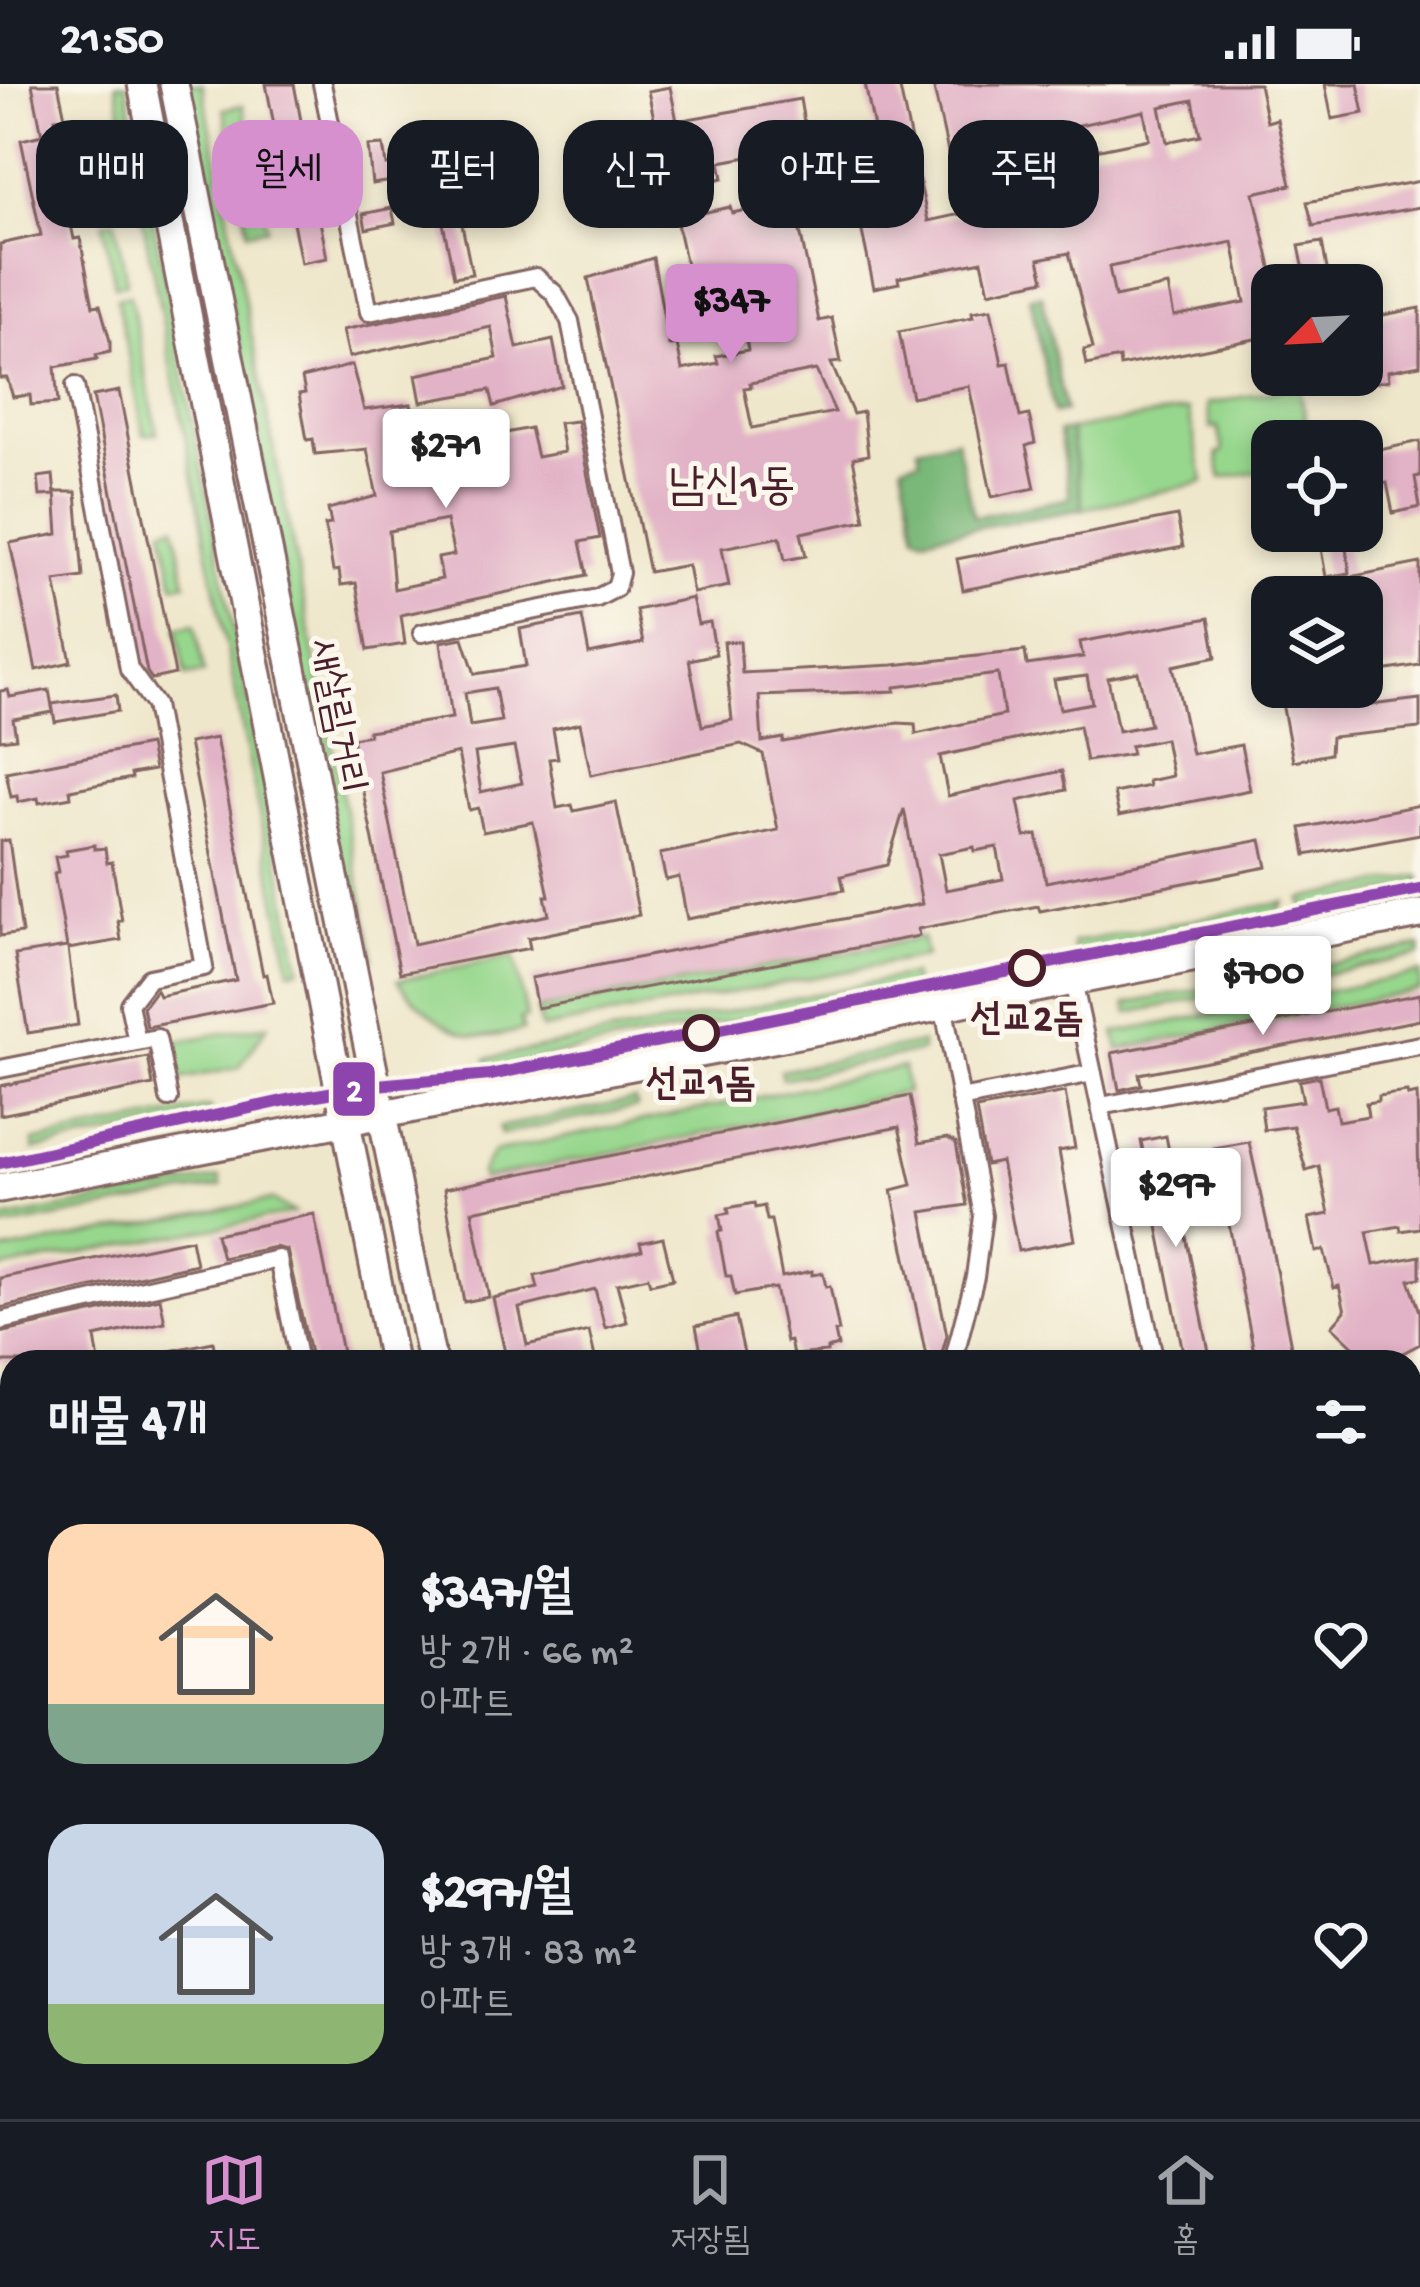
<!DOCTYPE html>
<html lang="ko">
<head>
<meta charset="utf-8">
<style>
	body { margin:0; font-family:"Gochi Hand","Poor Story",sans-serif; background:#242831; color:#f1f3f6; height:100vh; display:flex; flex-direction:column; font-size:45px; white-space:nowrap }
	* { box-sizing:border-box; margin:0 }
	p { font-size:39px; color:#9ea1a6 }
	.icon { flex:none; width:66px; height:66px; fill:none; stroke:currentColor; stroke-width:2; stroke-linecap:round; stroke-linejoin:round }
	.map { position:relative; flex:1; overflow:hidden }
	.drawer { position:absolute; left:0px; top:1266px; width:1422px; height:771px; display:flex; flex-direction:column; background:#171b24; border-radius:36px 36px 0 0; box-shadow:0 6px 18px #0003 }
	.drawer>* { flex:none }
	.hud { position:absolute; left:36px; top:36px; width:1350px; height:108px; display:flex; gap:24px }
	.needle { width:78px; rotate:246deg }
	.buttons { position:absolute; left:1251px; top:180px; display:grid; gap:24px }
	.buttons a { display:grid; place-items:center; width:132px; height:132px; border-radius:24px; background:#171b24; box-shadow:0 6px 18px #0003; font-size:60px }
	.price { position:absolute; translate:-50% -102px; padding:0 27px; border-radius:12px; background:#fff; color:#222; font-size:39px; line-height:78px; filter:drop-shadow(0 3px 6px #0008) }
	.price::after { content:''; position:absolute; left:50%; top:72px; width:36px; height:27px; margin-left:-18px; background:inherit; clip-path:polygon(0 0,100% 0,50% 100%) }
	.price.selected { background:#d690ce; color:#111 }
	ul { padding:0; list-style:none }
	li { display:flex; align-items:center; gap:36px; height:300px; padding:0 48px }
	li span { display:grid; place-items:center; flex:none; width:336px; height:240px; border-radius:36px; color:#555 }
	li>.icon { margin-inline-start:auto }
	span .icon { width:144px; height:144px; fill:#fffc; stroke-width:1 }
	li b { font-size:51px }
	h2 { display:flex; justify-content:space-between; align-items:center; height:144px; padding:0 48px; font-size:51px }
	.chip { padding:0 42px; border-radius:36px; background:#171b24; box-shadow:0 6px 18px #0003; font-size:42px; line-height:108px }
	.chip.selected { background:#d690ce; color:#111 }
	.status { display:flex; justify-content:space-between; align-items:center; height:84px; padding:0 60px; background:#171b24; direction:ltr }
	.status svg { height:33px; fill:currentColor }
	.dock { display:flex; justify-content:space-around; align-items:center; height:168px; border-top:3px solid #363941; background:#171b24; font-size:33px; color:#9ea1a6 }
	.dock a { display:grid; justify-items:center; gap:6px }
	.dock .selected { color:#d690ce }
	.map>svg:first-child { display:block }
	.green { fill:#97d78d; stroke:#707b5c; stroke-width:3 }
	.forest { fill:#79b878; stroke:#626c52; stroke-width:3 }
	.building { fill:#e2b2c6; fill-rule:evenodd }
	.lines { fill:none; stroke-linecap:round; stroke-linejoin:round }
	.minor-casing { stroke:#846563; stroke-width:22 }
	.secondary-casing { stroke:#846563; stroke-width:30 }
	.primary-casing { stroke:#846563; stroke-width:33 }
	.minor { stroke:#fff; stroke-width:16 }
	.secondary { stroke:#fff; stroke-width:24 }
	.primary { stroke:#fff; stroke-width:27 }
	.tram-1-casing { stroke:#fbf7ec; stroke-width:21 }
	.tram-1 { stroke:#8e44ad; stroke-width:12 }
	.stop-dot { fill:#fbf7ec; stroke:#4a1f2b; stroke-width:6 }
	.labels { text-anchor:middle; stroke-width:10; stroke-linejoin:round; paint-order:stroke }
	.street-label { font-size:39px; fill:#4a1f2b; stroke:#fbf7ec }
	.stop-label { font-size:39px; font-weight:bold; fill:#4a1f2b; stroke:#fbf7ec }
	.quarter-label { font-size:45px; fill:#4a1f2b; stroke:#fbf7ec }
	.line-badge { stroke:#fbf7ec; stroke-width:4.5 }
	.badge-label { font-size:33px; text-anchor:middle; font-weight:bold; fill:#fff }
</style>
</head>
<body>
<div class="status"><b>21:50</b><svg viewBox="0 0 49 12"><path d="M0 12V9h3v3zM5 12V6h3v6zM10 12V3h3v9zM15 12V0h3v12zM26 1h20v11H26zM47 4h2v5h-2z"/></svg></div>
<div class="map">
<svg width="1420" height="2035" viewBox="0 0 1420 2035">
	<rect width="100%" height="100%" fill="#fbf7ec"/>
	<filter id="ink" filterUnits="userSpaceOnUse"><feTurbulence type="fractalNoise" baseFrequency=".00833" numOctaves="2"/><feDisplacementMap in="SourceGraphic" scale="24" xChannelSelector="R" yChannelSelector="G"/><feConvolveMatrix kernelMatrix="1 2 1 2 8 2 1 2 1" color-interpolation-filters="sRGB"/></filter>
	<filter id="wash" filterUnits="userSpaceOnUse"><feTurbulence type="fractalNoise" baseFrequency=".004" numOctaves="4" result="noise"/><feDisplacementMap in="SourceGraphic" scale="48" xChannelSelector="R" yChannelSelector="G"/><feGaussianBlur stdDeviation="2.7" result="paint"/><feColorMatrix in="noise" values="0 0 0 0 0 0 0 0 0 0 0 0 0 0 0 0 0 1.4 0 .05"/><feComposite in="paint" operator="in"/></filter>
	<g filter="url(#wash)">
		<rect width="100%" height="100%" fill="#efe7cb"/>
		<!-- green -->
		<path class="green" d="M116 0H126L300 884 290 886Z
			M187 0H202L374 874 359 876Z
			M243 21 253 74 234 78 224 25Z
			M257 91 267 144 248 148 237 95Z
			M115 136 127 199 115 202 103 139Z
			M130 211 157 349 144 351 117 214Z
			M1299 302 1310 357H1272V385L1221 394 1217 370 1223 368 1218 343 1211 344 1207 320Z
			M1188 326 1204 398 1083 425 1070 346Z
			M175 441 186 499 174 501 163 444Z
			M195 540 204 589 186 592 177 544Z
			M1420 792V801L1304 824 1302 815Z
			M1285 818 1277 829 1075 869 1073 859Z
			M922 854 926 872 541 945 537 926Z
			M1420 862V871L1128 929 1126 920Z
			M514 872 527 934 521 935 523 946C507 949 491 954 475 952 447 948 414 919 398 896Z
			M1420 889V906L1119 965 1115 949Z
			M912 891 914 901 488 984 486 975Z
			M268 941 239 984 175 996 168 959Z
			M921 959 922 967 782 995 780 987Z
			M903 983 907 1008 482 1095 481 1089 493 1068Z
			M635 1016 637 1023 501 1050 499 1043Z
			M209 1023 211 1031 34 1066 33 1058Z
			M220 1094 221 1102 0 1144V1136Z
			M272 1116 294 1129 0 1185V1168Z"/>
		<!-- forest -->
		<path class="forest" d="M1042 211 1065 327 1054 329 1030 213Z
			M1070 346 1083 425 923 453 916 450 902 380 920 375 918 363 956 355 974 433 1070 414 1059 348Z"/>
		<g id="blocks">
			<!-- building -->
			<path class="building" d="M32 0H58L65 33 55 34 63 74 57 75 74 155 80 154 93 222 100 221 110 257V268L96 271 97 275 55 283 58 319 31 321 30 311 13 313 7 294H0V160L41 151 21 56 42 51Z
				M266 0H294L327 174 301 179Z
				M865 0H899L928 137 1027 116 1028 121 1065 113 1056 74 1149 55 1144 27 1010 56 1016 87 955 100 933 0H1259L1267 38 1277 35 1291 101 1254 109 1275 201 1272 244 1258 246 1260 254 1120 282 1119 274 1087 281 1084 266 1093 264 1069 169 1039 175 1044 196 989 208 982 177 898 194 899 199 874 204 861 143 893 136ZM1193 16 1200 51 1167 58 1160 23ZM1233 158 1245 218 1174 232 1168 202 1115 213 1109 183Z
				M1325 0H1358L1364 29 1332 35Z
				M670 3 677 37 800 15 808 62 720 78 723 94 691 101 697 130 730 123 732 129 775 120 773 109 807 102 803 85 818 82 828 127 797 133 819 237 832 234 841 278 831 279 853 330 863 328 868 371 853 374 865 436 801 449 806 472 785 476 780 453 722 464 729 502 693 509 688 481 649 488 588 194 653 174 669 261 677 260 682 286 718 279 716 272 748 266 742 235 738 236 736 224 727 226 723 202 692 208 648 7ZM816 286 835 328 752 344 744 304 751 303 750 299Z
				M383 61 386 81 395 80 398 96 372 100 368 62Z
				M1420 97V123L1313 142 1307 118Z
				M519 113 522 129 462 141 472 190 454 193 441 129Z
				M392 124 395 139 366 145 363 130Z
				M1322 158 1330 201H1307L1299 162Z
				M506 212 517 264 553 256 562 302 494 322 490 306 421 318 416 291 497 274 491 243 349 273 343 246Z
				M1420 224V281L1388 287 1389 296 1311 310 1308 291H1362V235Z
				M991 225 1002 280 1009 279 1020 333 1029 331 1035 359 1026 362 1035 404 992 413 969 302 912 313 899 248 973 233 972 228Z
				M352 281 364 326 411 320 414 336 405 338 407 370 530 344 537 373 564 368 559 339 577 337 600 454 580 458 587 491 401 531 405 560 368 566 356 499 341 501 339 486 333 487 325 441 331 440 328 425 377 412 367 365 315 370 313 355 307 356 299 310 305 309 302 294ZM446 436 454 471 438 474 442 495 394 505 389 447Z
				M119 307 175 590 152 595 147 588 93 312Z
				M1420 357V392L1415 393 1420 423 1393 429 1387 399 1374 401 1371 388 1362 389V370Z
				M53 391 55 411 40 412 38 393Z
				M55 408H76L83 493 55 497 71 578 36 586 10 459 58 450Z
				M1177 432 1183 463 963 506 957 475Z
				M1318 447H1343L1350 489 1326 493Z
				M1420 479V581L1362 590V513H1343L1340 495Z
				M692 514 698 540 710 538 716 570 689 576 702 642 732 636 724 558 740 557 742 589 893 581 1025 567 1027 581 1083 573 1080 558 1209 534 1216 573 1173 582 1192 670 1241 661 1250 706 1119 732 1114 709 1149 702 1148 697 1172 692 1165 655 1130 662 1132 670 1086 677 1079 642 940 672 948 712 1062 687 1066 706 1018 717 1025 753 1037 751 1046 798 1261 756 1267 783 1040 827 1038 822 918 845 919 852 537 924 531 894 922 820 904 725 887 781 841 792 844 806 687 835 679 793 666 796 660 770 778 746 763 670 741 660 591 691 580 639 553 645 558 674 549 675 557 724 572 721 574 727 616 718 639 831 528 854 530 864 400 889 352 654 369 651 368 647 452 634 441 558 463 554 475 590 526 582 520 545 582 533 589 570 643 559 636 526ZM1138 588 1150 641 1118 647 1108 594ZM998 590 1004 631 916 650 915 640 898 639 783 658V654L762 658 759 612 895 607V603ZM1087 592 1092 619 1060 625 1054 596ZM495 604 501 637 470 642 465 609ZM514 663 522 699 481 708 475 669ZM458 669 469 726 478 724 483 748 533 738 549 812H545L549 831 414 860 380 688ZM974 763 975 767 997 763 1003 795 946 806 939 770Z
				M1279 603H1369L1371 621 1420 615V644L1331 653 1330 670 1293 677Z
				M8 606 10 613 49 606 53 628 13 635 16 654 0 656V607Z
				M116 611 118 627 55 638 52 620Z
				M216 654 263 891 267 890 273 919 147 943 143 923 156 906 159 912 236 896 189 659Z
				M149 661 154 686 131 690 132 694 70 706 71 713 39 719 38 714 18 718 17 712 11 713 6 688Z
				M1420 721V750L1306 771 1301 744Z
				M9 756 22 849 0 852V757Z
				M94 761V765L105 764 107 779 112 778 122 837H118L121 856 68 865 78 941 28 949 15 871 67 863 54 789 58 788 55 773 67 771 66 766Z
				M1420 910V936L1139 990 1141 1001 1119 1006 1112 969Z
				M148 973 153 1001 0 1031V1002Z
				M1319 993 1325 1024 1335 1022 1338 1037 1368 1032 1366 1019 1378 1017V1012L1407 1008 1408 1012 1417 1010 1420 1144 1401 1147 1400 1142 1367 1148 1374 1181 1420 1172V1194L1409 1196 1420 1228V1260L1401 1270 1407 1278H1370L1332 1242 1345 1227 1339 1202 1334 1204 1324 1166 1316 1168 1309 1134 1329 1130 1319 1082 1306 1086 1293 1042 1264 1046 1261 1023 1303 1017 1299 997Z
				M1065 1008 1075 1064 1059 1067 1075 1156 1018 1167 1001 1078 986 1081 976 1025Z
				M910 1012 919 1059 947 1054 956 1059 967 1121 922 1128 947 1251 942 1269 926 1272 892 1106 912 1101 899 1043 472 1127 489 1213 464 1218 444 1105Z
				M1166 1052 1211 1278H1185L1141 1057Z
				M1249 1058 1268 1144 1294 1278H1256L1214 1064Z
				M754 1119 755 1124 764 1122 767 1136H771L782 1193 812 1187V1191L823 1189 826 1203 830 1202 839 1247 835 1248 838 1262 827 1265V1268L793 1271 790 1257 786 1258 775 1204 735 1211 731 1192H726L718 1148 722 1147 719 1131 729 1129 728 1124Z
				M314 1130 344 1278H312L287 1166 275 1163 222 1174 216 1150Z
				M663 1154 673 1195 650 1200 648 1193 617 1200 627 1238 605 1244 595 1205 519 1224 527 1261 589 1247 596 1278H507L493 1214 538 1204 535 1192 642 1166 640 1159Z
				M191 1155 196 1180 0 1224V1194Z
				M160 1214 165 1238 95 1253 99 1278H0V1249Z
				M736 1233 746 1278H703L696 1242Z
				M213 1258 217 1278H150V1271Z"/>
		</g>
	</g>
	<g filter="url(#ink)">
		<use href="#blocks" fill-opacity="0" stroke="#846563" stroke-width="3"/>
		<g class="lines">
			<!-- minor casing -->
			<g class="minor-casing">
				<path id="minor" d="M322 0 369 228 536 193 555 210 570 237 620 489 616 504 597 514 422 549
					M1073 897 1155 1278
					M944 925 983 1132 975 1193 953 1278
					M137 958 157 954 169 1014
					M0 985 137 958 129 920 149 894 204 883 155 621 129 585 75 302
					M960 1015 1093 989
					M1101 1022 1420 961
					M0 1237 278 1175 299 1278
					M1410 1349 1420 1338
					M1410 1368 1420 1378
					M1410 1422 1420 1412
					M1410 1596 1420 1605
					M0 1890 12 1888
					M98 2025 100 2035
					M447 2025 449 2035
					M15 2035 14 2030 39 2025"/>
			</g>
			<!-- secondary casing -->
			<g class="secondary-casing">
				<path id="secondary" d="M1410 1852 1420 1841
					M1238 2035 1247 2025"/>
			</g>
			<!-- primary casing -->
			<g class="primary-casing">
				<path id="primary" d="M142 0 393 1278
					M174 0 432 1278
					M0 1104 1420 830
					M541 2025 543 2035
					M579 2025 581 2035"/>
			</g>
			<!-- minor -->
			<use href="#minor" class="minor"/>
			<!-- secondary -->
			<use href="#secondary" class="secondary"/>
			<!-- primary -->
			<use href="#primary" class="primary"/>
			<!-- tram-1 casing -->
			<g class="tram-1-casing">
				<path id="tram-1" d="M0 1079 287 1016 376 1001 490 991 1420 805"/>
			</g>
			<!-- tram-1 -->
			<use href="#tram-1" class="tram-1"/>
		</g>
	</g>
	<!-- markers -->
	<g class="stop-dot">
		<circle cx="1027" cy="884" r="16"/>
		<circle cx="701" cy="949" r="16"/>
	</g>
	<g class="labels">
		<!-- street labels -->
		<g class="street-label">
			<text transform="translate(341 631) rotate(79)" y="14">새살림거리</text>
		</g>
		<!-- stop labels -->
		<g class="stop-label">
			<text x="1027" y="945">선교2돔</text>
			<text x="701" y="1010">선교1돔</text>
		</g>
		<!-- quarter labels -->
		<g class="quarter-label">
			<text x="732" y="414">남신1동</text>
		</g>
	</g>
	<rect class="line-badge" x="331" y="976" width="46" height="58" rx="12" fill="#8e44ad"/>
	<g class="badge-label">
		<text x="354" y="1016">2</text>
	</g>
</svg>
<div class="buttons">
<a><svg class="needle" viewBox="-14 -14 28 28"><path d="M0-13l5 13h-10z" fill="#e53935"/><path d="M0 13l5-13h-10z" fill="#9ea1a6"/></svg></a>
<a><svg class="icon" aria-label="locate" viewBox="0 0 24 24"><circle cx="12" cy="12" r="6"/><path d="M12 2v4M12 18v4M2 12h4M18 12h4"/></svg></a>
<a><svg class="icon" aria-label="layers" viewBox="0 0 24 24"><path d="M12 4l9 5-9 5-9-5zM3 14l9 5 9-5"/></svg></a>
</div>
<b class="price selected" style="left:731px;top:282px">$347</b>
<b class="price" style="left:446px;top:427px">$271</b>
<b class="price" style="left:1263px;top:954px">$700</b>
<b class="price" style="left:1176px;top:1166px">$297</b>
<div class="hud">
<a class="chip">매매</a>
<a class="chip selected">월세</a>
<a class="chip">필터</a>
<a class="chip">신규</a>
<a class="chip">아파트</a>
<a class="chip">주택</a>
</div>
<section class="drawer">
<h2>매물 4개<svg class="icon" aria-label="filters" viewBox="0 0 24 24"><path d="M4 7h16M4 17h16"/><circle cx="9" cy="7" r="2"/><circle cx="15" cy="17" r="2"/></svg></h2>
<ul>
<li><span style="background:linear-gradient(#ffd9b3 75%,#7fa58c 0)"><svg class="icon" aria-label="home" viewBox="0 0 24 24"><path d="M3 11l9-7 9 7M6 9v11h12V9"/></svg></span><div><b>$347/월</b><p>방 2개 · 66 m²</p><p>아파트</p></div><svg class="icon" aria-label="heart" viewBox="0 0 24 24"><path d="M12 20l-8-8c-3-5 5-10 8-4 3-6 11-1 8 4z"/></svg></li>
<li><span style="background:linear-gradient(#c9d6e8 75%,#8fb573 0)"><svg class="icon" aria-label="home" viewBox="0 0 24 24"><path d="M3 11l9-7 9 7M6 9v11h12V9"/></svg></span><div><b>$297/월</b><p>방 3개 · 83 m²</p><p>아파트</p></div><svg class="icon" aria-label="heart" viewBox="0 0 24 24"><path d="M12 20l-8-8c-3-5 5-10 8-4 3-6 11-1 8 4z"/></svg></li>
</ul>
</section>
</div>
<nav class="dock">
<a class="selected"><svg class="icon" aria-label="map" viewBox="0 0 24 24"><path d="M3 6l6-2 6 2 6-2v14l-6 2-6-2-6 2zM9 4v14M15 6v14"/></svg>지도</a>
<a><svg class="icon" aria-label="saved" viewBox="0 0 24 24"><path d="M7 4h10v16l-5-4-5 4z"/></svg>저장됨</a>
<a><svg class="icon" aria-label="home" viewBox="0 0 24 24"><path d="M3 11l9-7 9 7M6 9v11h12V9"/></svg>홈</a>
</nav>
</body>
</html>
